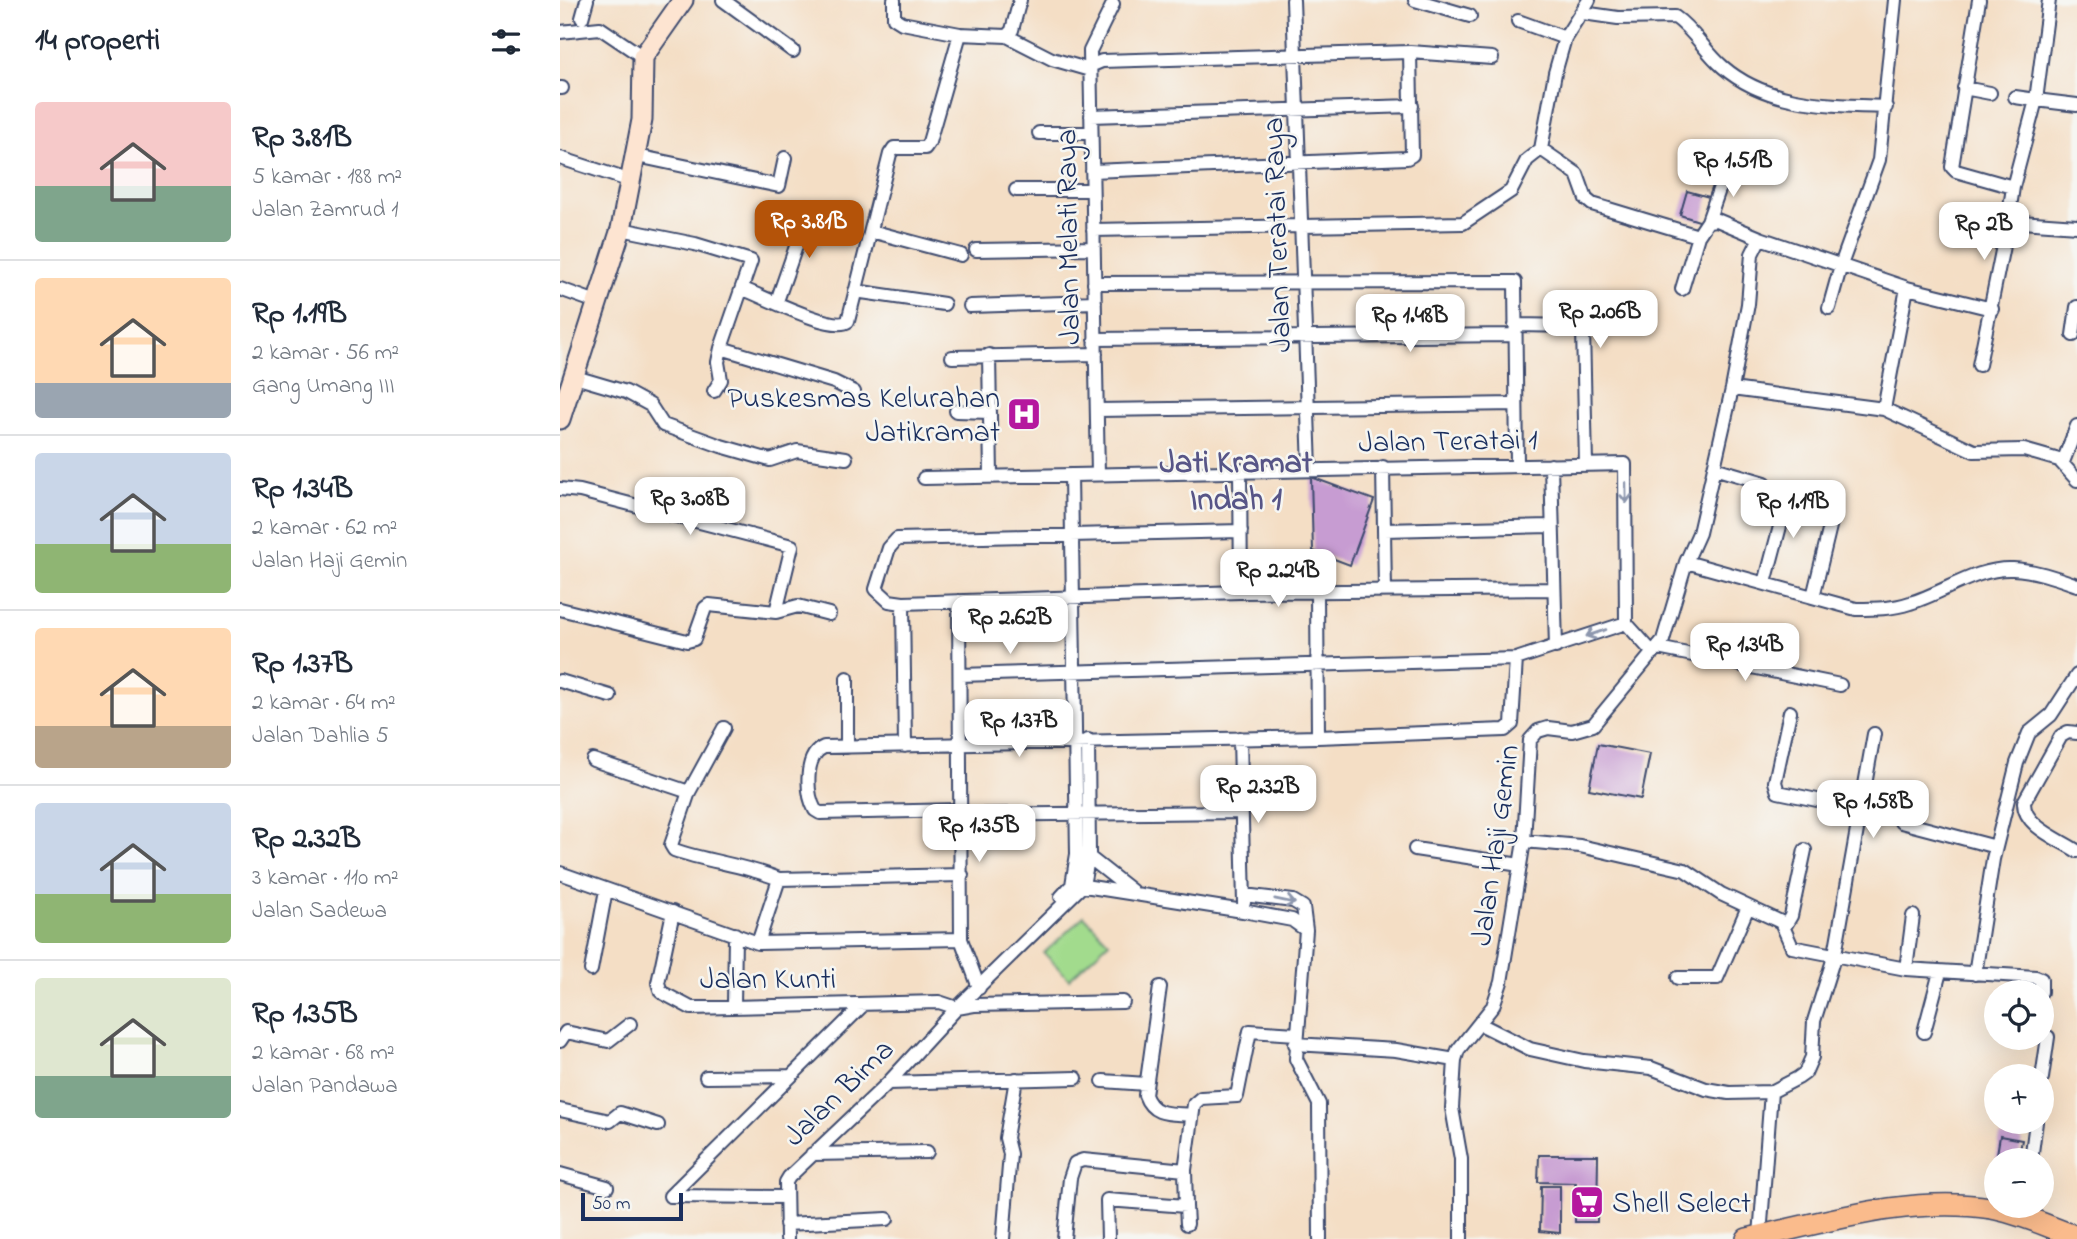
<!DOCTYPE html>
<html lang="id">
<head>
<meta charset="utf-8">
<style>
	body { margin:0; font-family:"Indie Flower",sans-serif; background:#f2f2f3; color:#1f2937; height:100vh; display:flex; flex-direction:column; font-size:26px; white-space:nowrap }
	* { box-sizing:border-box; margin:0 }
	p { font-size:23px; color:#747a83 }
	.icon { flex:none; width:38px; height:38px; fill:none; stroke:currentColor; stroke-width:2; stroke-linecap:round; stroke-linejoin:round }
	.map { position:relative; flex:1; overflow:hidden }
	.panel { display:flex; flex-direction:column; background:#fff; width:560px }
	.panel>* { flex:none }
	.controls { position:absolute; left:1424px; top:980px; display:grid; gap:14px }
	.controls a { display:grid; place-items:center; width:70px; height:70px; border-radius:50%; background:#fff; box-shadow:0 7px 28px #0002; font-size:35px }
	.scale { position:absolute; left:21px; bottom:18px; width:102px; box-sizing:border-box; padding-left:7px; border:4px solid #1b2f5e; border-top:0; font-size:19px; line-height:24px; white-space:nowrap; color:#1b2f5e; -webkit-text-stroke:5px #f6f6f2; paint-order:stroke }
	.price { position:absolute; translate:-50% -60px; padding:0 16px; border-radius:14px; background:#fff; color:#222; font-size:23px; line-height:46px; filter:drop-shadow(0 2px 4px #0008) }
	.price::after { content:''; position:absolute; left:50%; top:42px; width:21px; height:16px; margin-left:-10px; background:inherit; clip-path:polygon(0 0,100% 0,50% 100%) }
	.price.current { background:#b45309; color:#fff }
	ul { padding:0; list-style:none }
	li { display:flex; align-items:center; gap:21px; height:175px; padding:0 35px }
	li+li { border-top:2px solid #e0e1e3 }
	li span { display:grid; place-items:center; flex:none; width:196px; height:140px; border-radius:7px; color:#555 }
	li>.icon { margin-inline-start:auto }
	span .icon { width:84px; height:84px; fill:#fffc; stroke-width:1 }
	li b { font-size:30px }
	h2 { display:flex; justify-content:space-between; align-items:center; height:84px; padding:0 35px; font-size:30px }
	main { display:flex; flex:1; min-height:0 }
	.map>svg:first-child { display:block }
	.green { fill:#a2db8d; stroke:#5e8576; stroke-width:2 }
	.building { fill:#c79cd2 }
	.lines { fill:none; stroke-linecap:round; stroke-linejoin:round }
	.street-casing { stroke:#3c496d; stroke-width:16 }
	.secondary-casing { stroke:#3c496d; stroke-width:23 }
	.primary-casing { stroke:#3c496d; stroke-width:24 }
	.street { stroke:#fff; stroke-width:12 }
	.secondary { stroke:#fde4d1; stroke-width:19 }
	.primary { stroke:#fabb8c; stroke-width:21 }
	.oneway { stroke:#8d97ae }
	.labels { text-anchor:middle; stroke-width:5; stroke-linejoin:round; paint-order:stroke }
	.street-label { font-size:30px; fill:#1b2f5e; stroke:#f6f6f2 }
	.poi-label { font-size:30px; fill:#1b2f5e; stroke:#f6f6f2; text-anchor:end }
	.neighbourhood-label { font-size:32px; font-weight:bold; fill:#575587; stroke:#f6f6f2 }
</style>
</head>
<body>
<main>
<section class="panel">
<h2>14 properti<svg class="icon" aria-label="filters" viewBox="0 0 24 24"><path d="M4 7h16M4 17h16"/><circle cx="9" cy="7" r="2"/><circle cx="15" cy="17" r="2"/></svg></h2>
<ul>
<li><span style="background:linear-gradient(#f6c9c9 60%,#7fa58c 0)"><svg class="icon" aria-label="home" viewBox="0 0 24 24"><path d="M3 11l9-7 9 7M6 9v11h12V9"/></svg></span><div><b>Rp 3.81B</b><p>5 kamar · 188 m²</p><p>Jalan Zamrud 1</p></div></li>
<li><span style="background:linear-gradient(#ffd9b3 75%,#9aa5b1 0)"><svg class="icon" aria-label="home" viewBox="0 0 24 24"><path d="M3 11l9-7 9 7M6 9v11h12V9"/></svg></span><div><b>Rp 1.19B</b><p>2 kamar · 56 m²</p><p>Gang Umang III</p></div></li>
<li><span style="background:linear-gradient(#c9d6e8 65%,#8fb573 0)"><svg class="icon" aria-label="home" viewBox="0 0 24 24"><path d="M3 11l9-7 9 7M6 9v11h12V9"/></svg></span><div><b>Rp 1.34B</b><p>2 kamar · 62 m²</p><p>Jalan Haji Gemin</p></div></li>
<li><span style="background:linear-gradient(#ffd9b3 70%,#b9a48a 0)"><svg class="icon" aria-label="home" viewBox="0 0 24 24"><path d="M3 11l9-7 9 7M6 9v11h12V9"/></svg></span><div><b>Rp 1.37B</b><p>2 kamar · 64 m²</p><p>Jalan Dahlia 5</p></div></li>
<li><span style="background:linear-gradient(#c9d6e8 65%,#8fb573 0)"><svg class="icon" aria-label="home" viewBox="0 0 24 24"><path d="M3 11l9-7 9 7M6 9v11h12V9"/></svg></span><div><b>Rp 2.32B</b><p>3 kamar · 110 m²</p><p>Jalan Sadewa</p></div></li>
<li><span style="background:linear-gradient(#dfe7d0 70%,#7fa58c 0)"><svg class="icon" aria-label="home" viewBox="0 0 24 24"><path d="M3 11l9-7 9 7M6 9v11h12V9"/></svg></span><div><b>Rp 1.35B</b><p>2 kamar · 68 m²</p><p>Jalan Pandawa</p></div></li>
</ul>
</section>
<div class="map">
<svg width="1517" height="1239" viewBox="0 0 1517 1239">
	<rect width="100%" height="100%" fill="#f6f6f2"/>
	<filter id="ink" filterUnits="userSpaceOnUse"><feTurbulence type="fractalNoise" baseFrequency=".0143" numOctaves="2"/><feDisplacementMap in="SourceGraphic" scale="14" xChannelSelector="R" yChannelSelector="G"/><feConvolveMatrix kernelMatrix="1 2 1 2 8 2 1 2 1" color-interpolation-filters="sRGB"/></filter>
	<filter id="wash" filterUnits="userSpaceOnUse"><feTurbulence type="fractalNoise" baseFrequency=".00686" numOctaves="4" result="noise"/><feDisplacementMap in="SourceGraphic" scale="28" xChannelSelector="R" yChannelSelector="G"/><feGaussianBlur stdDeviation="1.57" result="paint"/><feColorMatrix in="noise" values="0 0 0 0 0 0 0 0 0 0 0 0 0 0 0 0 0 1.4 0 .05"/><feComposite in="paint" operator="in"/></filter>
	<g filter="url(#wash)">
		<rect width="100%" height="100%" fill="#f4dec5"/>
		<!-- green -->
		<path class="green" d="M524 916 549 942 509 979 484 953Z"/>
		<g id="blocks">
			<!-- building -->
			<path class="building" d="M1127 191 1149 197 1142 222 1120 215Z
				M751 477 814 500 790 565 753 551Z
				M1038 744 1090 754 1081 799 1029 789Z
				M1440 1136 1462 1140 1458 1160H1436Z
				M979 1155H1038L1037 1222H1015L1016 1183 978 1182Z
				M981 1186H1000V1233L980 1231Z"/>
		</g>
	</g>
	<g filter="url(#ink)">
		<use href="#blocks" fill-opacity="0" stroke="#3c496d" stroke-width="2"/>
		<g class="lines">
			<!-- street casing -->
			<g class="street-casing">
				<path id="street" d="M163 0 233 51
					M334 0V18L342 23 400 34 447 36 452 30 460 0
					M733 0 750 468
					M855 0 910 16
					M1419 0 1392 167 1396 171 1453 187
					M1489 0 1476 100 1517 105
					M1023 13 1058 18 1115 17C1134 30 1145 52 1163 67 1208 106 1269 105 1326 107
					M22 18 27 0
					M958 21 1005 38
					M0 32 40 28 83 57
					M447 36 492 59 530 70
					M850 52 932 58
					M530 66 542 61 850 52 852 155 847 158 532 171
					M0 88H2
					M1404 88 1430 93
					M1455 97 1476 100 1453 187 1448 221 1517 226
					M531 116 852 106
					M479 133H531
					M981 149 1017 174 1026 199 1032 204 1138 236
					M77 156 219 186 225 158
					M0 158 71 181
					M456 190H532
					M1148 221 1167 167
					M61 229 135 244 191 261 161 348 274 382 294 392
					M533 230 903 223 951 191 967 160 981 149 995 73 1005 38 1029 0
					M311 231 401 255
					M416 250 533 248
					M534 283 955 282 957 465
					M1347 288 1432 309
					M0 289 39 303
					M183 289C203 296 273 333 288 321L330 154 334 148H365L369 142 400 34
					M1122 289 1138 236 1148 221 1157 220 1200 238
					M295 291 384 304
					M217 301 249 209
					M410 306 535 302
					M1269 308 1281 265 1319 160 1335 0
					M955 325 1017 326 1023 329 1026 465
					M1513 335 1517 307
					M535 339 955 335
					M429 355 431 476
					M392 357 536 354
					M1419 365 1448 221
					M15 377 66 392 90 405 103 425 161 446 210 460 237 451 286 458
					M1172 389 1324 409 1414 451 1464 450 1499 460 1517 480
					M154 391 161 380 158 362 161 348
					M537 410 956 404
					M396 411 430 412
					M1503 462 1517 426
					M991 465 996 647
					M823 467 825 591
					M1154 468 1205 483
					M680 470 681 592
					M538 474 530 51 553 4
					M364 478 1065 464 1066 623 956 659 952 724 945 730 758 737 264 747C244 755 246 793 255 810L260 813 401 810
					M0 489 20 491 232 546 216 612
					M824 530 992 526
					M681 531 337 539 329 548 316 589 329 601 343 603 679 592 994 589
					M1126 562 1296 609C1314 609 1332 609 1350 603 1384 593 1417 567 1453 569 1475 570 1497 578 1517 585
					M1205 583 1223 515
					M757 592 758 737
					M1253 597 1272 518
					M399 601 401 939 419 988
					M343 603 345 746
					M0 609 127 641 134 639 145 608 149 605 216 612 238 606 269 614
					M1066 623 1093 653
					M1098 648 1280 685
					M400 675 956 659
					M0 681 50 696
					M1230 712 1215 782 1218 792 1301 809
					M164 728 129 792 111 845 114 850C149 862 185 865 219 879
					M1517 733 1508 732 1501 736 1464 802C1463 826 1499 839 1517 851
					M680 738 684 903
					M287 747V678
					M33 760 129 792
					M401 815 681 812
					M1341 822 1436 847
					M964 841 1020 846 1125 870 1161 894 1221 922 1232 947 1346 969 1476 977 1481 979V992
					M855 849 960 865
					M525 854 572 891
					M0 873 198 943 401 939
					M518 885 683 911 732 920 746 930
					M684 895 733 901 743 907 746 930 736 1059 759 1104 760 1239
					M501 897 512 885 517 854 511 475
					M113 912 98 983 101 992 131 1008 379 1002 397 1008 414 1005 563 1002
					M1225 926 1231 916 1245 850
					M198 943 219 879 402 875
					M1346 969 1353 916
					M31 970 46 890
					M1415 974 1433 859 1457 763 1469 733 1491 715 1517 675
					M1118 978H1157L1188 907
					M600 987 585 1095C593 1117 611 1113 632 1115
					M174 1007 175 934
					M920 1024 970 1049 1024 1061 1091 1068 1146 1089 1169 1093 1211 1092 1238 1078 1245 1073 1252 1057 1254 1021 1275 954 1314 734
					M1364 1032 1380 972
					M1482 1033 1488 1037 1482 1078
					M0 1041 6 1032 48 1041 70 1024
					M735 1044 836 1050 895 1060
					M146 1077 231 1076
					M543 1081 586 1084
					M328 1083 516 1078
					M0 1110 50 1121 60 1113 98 1125
					M252 1154 367 1152
					M1471 1160 1476 1122
					M0 1174 47 1187
					M110 1196 304 1004
					M110 1196 226 1197
					M626 1206 627 1224
					M226 1224 327 1219
					M1200 1236 1211 1092
					M227 1239 226 1182 229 1177 328 1083 397 1008 523 885 529 854 528 740
					M443 1239 450 1154 446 1138 456 1079
					M504 1239 510 1178 515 1163 523 1160 625 1170
					M548 1239 547 1200 626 1206 625 1170 634 1104 641 1098 677 1096 690 1031 736 1034
					M901 1239V1159L892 1108 895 1060 898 1050 933 1006 941 982 964 841 970 740 978 731 988 728 1012 731 1033 725 1103 640 1126 562 1139 533 1172 389 1188 304 1192 254 1200 238 1347 288 1324 409"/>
			</g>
			<!-- secondary casing -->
			<g class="secondary-casing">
				<path id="secondary" d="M0 419 61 229 82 120 83 57 123 0"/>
			</g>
			<!-- primary casing -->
			<g class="primary-casing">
				<path id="primary" d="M1187 1239C1265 1222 1351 1195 1431 1208 1460 1213 1489 1227 1517 1237"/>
			</g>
			<!-- street -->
			<use href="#street" class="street"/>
			<!-- secondary -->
			<use href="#secondary" class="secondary"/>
			<!-- primary -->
			<use href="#primary" class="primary"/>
		</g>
		<!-- one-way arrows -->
		<defs><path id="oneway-shaft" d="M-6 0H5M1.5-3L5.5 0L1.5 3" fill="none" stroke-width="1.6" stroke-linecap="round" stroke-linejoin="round" transform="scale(1.75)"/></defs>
		<g class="oneway">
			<use href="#oneway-shaft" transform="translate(1066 493) rotate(89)"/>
			<use href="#oneway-shaft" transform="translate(1036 633) rotate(161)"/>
			<use href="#oneway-shaft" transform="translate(725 901) rotate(12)"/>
		</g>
	</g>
	<!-- icons -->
	<defs>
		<g id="hospital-square" transform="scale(1.75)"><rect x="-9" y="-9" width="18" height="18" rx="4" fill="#b5179e" stroke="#f6f6f2"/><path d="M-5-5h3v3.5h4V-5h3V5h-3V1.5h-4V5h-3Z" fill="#fff"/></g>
		<g id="supermarket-square" transform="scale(1.75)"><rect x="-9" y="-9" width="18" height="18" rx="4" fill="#b5179e" stroke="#f6f6f2"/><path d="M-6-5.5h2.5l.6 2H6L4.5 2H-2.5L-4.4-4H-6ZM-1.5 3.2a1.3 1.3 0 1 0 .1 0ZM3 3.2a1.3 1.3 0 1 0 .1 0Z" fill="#fff"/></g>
	</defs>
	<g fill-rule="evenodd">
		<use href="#hospital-square" x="464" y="414"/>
		<use href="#supermarket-square" x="1027" y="1202"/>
	</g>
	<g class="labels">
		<!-- street labels -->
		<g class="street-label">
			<text transform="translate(716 235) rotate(-92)" y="10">Jalan Teratai Raya</text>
			<text transform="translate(507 237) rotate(-91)" y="10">Jalan Melati Raya</text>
			<text transform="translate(888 440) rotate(-1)" y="10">Jalan Teratai 1</text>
			<text transform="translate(934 845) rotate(-82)" y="10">Jalan Haji Gemin</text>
			<text x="208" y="988">Jalan Kunti</text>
			<text transform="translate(278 1092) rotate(-44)" y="10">Jalan Bima</text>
		</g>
		<!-- poi labels -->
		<g class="poi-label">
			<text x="440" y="407">Puskesmas Kelurahan<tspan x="440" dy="34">Jatikramat</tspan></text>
			<text x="1052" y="1212" text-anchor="start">Shell Select</text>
		</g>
		<!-- neighbourhood labels -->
		<g class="neighbourhood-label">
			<text x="676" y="472">Jati Kramat<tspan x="676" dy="37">Indah 1</tspan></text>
		</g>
	</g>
</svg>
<div class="controls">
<a><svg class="icon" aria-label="locate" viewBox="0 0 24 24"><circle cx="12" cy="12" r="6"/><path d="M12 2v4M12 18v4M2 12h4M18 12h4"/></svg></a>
<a>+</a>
<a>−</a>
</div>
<div class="scale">50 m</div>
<b class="price" style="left:1173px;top:199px">Rp 1.51B</b>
<b class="price current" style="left:249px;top:260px">Rp 3.81B</b>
<b class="price" style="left:1424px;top:262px">Rp 2B</b>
<b class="price" style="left:1040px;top:350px">Rp 2.06B</b>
<b class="price" style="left:850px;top:354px">Rp 1.48B</b>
<b class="price" style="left:130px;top:537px">Rp 3.08B</b>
<b class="price" style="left:1233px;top:540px">Rp 1.19B</b>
<b class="price" style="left:718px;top:609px">Rp 2.24B</b>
<b class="price" style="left:450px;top:656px">Rp 2.62B</b>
<b class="price" style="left:1185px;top:683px">Rp 1.34B</b>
<b class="price" style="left:459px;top:759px">Rp 1.37B</b>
<b class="price" style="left:698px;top:825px">Rp 2.32B</b>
<b class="price" style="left:1313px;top:840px">Rp 1.58B</b>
<b class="price" style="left:419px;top:864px">Rp 1.35B</b>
</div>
</main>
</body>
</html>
